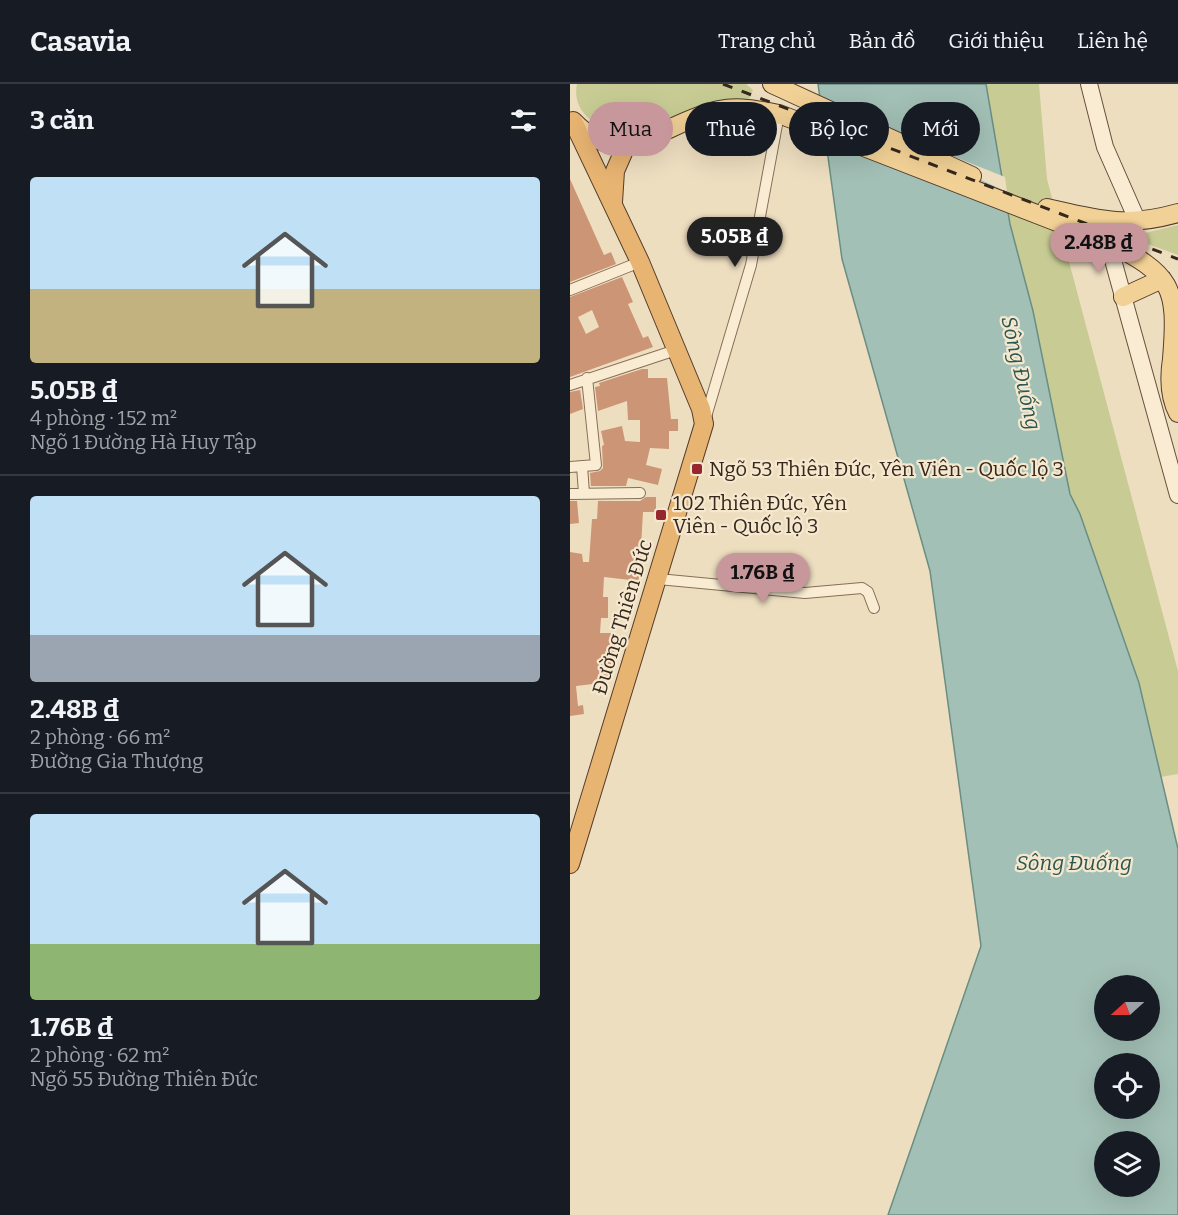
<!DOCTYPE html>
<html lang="vi">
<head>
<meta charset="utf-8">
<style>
	body { margin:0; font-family:Bitter,serif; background:#242831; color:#f1f3f6; height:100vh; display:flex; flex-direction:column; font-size:22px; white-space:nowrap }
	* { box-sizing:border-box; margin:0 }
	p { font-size:20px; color:#9ea1a6 }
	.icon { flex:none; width:33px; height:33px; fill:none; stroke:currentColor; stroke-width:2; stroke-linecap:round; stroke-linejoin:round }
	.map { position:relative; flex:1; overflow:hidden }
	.side { display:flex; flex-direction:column; background:#171b24; width:570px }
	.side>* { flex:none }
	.hud { position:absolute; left:18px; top:18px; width:500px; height:54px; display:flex; gap:12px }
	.needle { width:39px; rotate:249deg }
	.tools { position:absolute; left:524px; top:891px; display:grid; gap:12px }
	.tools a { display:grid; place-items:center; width:66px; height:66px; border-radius:50%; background:#171b24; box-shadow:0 6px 24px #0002; font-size:30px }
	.price { position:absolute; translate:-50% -51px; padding:0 14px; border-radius:21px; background:#c8979c; color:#111; font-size:20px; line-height:39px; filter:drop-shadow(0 2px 3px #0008) }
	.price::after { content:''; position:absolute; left:50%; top:36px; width:18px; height:14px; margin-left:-9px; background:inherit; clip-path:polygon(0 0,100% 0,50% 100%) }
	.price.current { background:#222; color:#fff }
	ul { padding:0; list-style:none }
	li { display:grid; align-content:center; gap:12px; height:318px; padding:0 30px }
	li+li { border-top:2px solid #363941 }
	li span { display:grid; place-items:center; height:186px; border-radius:6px; color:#555 }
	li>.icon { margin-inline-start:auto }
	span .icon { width:108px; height:108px; fill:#fffc; stroke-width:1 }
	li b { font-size:26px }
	h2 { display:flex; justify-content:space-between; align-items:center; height:72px; padding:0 30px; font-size:26px }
	.pill { padding:0 21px; border-radius:27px; background:#171b24; box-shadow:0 6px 24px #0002; font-size:21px; line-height:54px }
	.pill.current { background:#c8979c; color:#111 }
	header { display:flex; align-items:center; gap:36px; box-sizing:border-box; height:84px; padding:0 30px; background:#171b24; border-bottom:2px solid #363941 }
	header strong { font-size:28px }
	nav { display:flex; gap:33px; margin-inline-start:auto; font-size:21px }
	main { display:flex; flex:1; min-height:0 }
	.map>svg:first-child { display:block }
	.green { fill:#c8cc94 }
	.water { fill:#a3c0b6; stroke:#6a8e83; stroke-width:1.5; fill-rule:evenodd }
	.pier { fill:#eedec0 }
	.building { fill:#cc9575; fill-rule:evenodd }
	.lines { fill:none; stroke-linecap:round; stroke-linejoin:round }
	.minor-casing { stroke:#876e58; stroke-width:12 }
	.secondary-casing { stroke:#68503b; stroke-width:18 }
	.primary-casing { stroke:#543d2c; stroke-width:20 }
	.trunk-casing { stroke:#543d2c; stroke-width:20 }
	.minor { stroke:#f9ecd3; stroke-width:10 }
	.secondary { stroke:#f9ecd3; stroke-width:16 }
	.primary { stroke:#f2d196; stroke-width:18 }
	.trunk { stroke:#e8b472; stroke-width:18 }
	.rail { stroke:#36281c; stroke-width:3; stroke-dasharray:10 10; stroke-linecap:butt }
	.poi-dot { fill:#96272e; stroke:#f5e8cf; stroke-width:2 }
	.labels { text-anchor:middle; stroke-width:4.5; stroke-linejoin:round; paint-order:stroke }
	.poi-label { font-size:20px; fill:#36281c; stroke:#f5e8cf; text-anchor:start }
	.street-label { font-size:20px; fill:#36281c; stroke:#f5e8cf }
	.water-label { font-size:21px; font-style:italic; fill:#2b5651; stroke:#f5e8cf }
</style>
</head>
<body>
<header>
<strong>Casavia</strong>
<nav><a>Trang chủ</a><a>Bản đồ</a><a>Giới thiệu</a><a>Liên hệ</a></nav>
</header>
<main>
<section class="side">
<h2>3 căn<svg class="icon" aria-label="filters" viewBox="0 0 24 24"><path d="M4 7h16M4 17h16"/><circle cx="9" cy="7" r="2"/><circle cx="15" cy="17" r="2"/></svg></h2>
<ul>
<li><span style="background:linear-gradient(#bfe0f5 60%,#c2b280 0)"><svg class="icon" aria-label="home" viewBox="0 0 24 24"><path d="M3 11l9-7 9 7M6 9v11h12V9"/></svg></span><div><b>5.05B ₫</b><p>4 phòng · 152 m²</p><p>Ngõ 1 Đường Hà Huy Tập</p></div></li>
<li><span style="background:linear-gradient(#bfe0f5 75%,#9aa5b1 0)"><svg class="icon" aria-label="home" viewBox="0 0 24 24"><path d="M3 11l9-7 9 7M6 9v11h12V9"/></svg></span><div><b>2.48B ₫</b><p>2 phòng · 66 m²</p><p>Đường Gia Thượng</p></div></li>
<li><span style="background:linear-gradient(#bfe0f5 70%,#8fb573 0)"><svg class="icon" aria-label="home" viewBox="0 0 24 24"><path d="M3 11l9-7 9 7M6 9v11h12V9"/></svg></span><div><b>1.76B ₫</b><p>2 phòng · 62 m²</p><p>Ngõ 55 Đường Thiên Đức</p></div></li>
</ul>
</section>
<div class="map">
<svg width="608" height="1131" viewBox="0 0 608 1131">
	<rect width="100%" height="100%" fill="#eedec0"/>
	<!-- green -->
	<path class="green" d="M7 0H176L183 6 178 17 51 47C27 45 1 28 7 0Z
		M416 0H469L477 95 608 587V690L591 693 569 599 510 430 500 410 463 227 440 140Z
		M608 141V171L558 153Z"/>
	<!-- water -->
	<path class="water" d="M248 0H416L440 140 463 227 500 410 510 430 569 599 608 765V1131H318L411 862 360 487 272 175ZM534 902H579V946H534ZM534 980H579V1024H534ZM534 1058H579V1102H534Z"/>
	<!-- pier -->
	<path class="pier" d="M248 18 435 93 437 108 248 20Z"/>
	<!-- building -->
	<path class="building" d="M0 95 34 171 41 168 46 180 0 198Z
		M52 193 63 218 58 220 73 254 78 252 83 263 0 293V213ZM22 226 29 243 16 250 8 233Z
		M72 285H78V294H97L101 335H108V347H99V365L80 364 76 381 92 385 88 401 58 394 56 402H21L20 389 30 387 33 384 32 362 34 361 31 347 52 342 55 357 70 358V336H58L57 317 28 327 25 303 30 302 29 299Z
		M10 306 13 325 0 330V308Z
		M76 413H86V428H73L69 497 34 493 33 513H38V534H31L30 549H45L44 572H42L39 598 6 602 8 622 13 621 14 630 0 632V468L12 470 13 478H19L22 435H27L28 417H70Z
		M0 417H7L9 439 0 440Z"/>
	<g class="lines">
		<!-- minor casing -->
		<g class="minor-casing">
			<path id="minor" d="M0 206 70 178
				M0 301 106 266
				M135 336 181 181 209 30
				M12 382 14 409
				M0 383 26 381 17 294
				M0 410 70 409
				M88 495 235 509 292 504 298 508 304 524"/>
		</g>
		<!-- secondary casing -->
		<g class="secondary-casing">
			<path id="secondary" d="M519 0 535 63 568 138
				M538 158 608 411"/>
		</g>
		<!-- primary casing -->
		<g class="primary-casing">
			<path id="primary" d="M202 0 402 92
				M4 38C53 89 95 37 149 26 169 22 188 26 209 30L536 157C602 191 608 201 602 275 599 294 599 312 608 329
				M477 124C529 136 555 144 608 129
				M553 213 592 195"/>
		</g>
		<!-- trunk casing -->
		<g class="trunk-casing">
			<path id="trunk" d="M43 118 45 87 56 62
				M0 780 134 340 131 325 70 178 3 37"/>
		</g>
		<!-- minor -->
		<use href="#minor" class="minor"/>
		<!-- secondary -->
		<use href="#secondary" class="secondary"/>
		<!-- primary -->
		<use href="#primary" class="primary"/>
		<!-- trunk -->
		<use href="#trunk" class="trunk"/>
		<!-- rail -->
		<path class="rail" d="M153 0 608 175"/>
	</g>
	<!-- markers -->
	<g class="poi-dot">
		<rect x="121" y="379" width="12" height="12" rx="3"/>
		<rect x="85" y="425" width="12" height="12" rx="3"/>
	</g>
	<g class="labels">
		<!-- poi labels -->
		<g class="poi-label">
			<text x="139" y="392">Ngõ 53 Thiên Đức, Yên Viên - Quốc lộ 3</text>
			<text x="103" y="426">102 Thiên Đức, Yên<tspan x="103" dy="23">Viên - Quốc lộ 3</tspan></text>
		</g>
		<!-- street labels -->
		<g class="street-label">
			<text transform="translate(52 533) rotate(-73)" y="7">Đường Thiên Đức</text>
		</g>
		<!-- water labels -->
		<g class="water-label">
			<text transform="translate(451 289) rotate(77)" y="7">Sông Đuống</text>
			<text x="504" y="786">Sông Đuống</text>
		</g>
	</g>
</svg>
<div class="tools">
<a><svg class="needle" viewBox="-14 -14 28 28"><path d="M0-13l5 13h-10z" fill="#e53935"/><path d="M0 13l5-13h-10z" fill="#9ea1a6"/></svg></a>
<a><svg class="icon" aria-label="locate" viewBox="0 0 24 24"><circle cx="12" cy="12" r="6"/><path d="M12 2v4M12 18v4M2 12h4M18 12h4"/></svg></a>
<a><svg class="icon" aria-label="layers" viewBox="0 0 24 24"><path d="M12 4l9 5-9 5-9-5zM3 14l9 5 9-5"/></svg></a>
</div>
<b class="price current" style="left:165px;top:184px">5.05B ₫</b>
<b class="price" style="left:529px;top:190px">2.48B ₫</b>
<b class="price" style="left:193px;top:520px">1.76B ₫</b>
<div class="hud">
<a class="pill current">Mua</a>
<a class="pill">Thuê</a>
<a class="pill">Bộ lọc</a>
<a class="pill">Mới</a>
</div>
</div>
</main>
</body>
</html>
